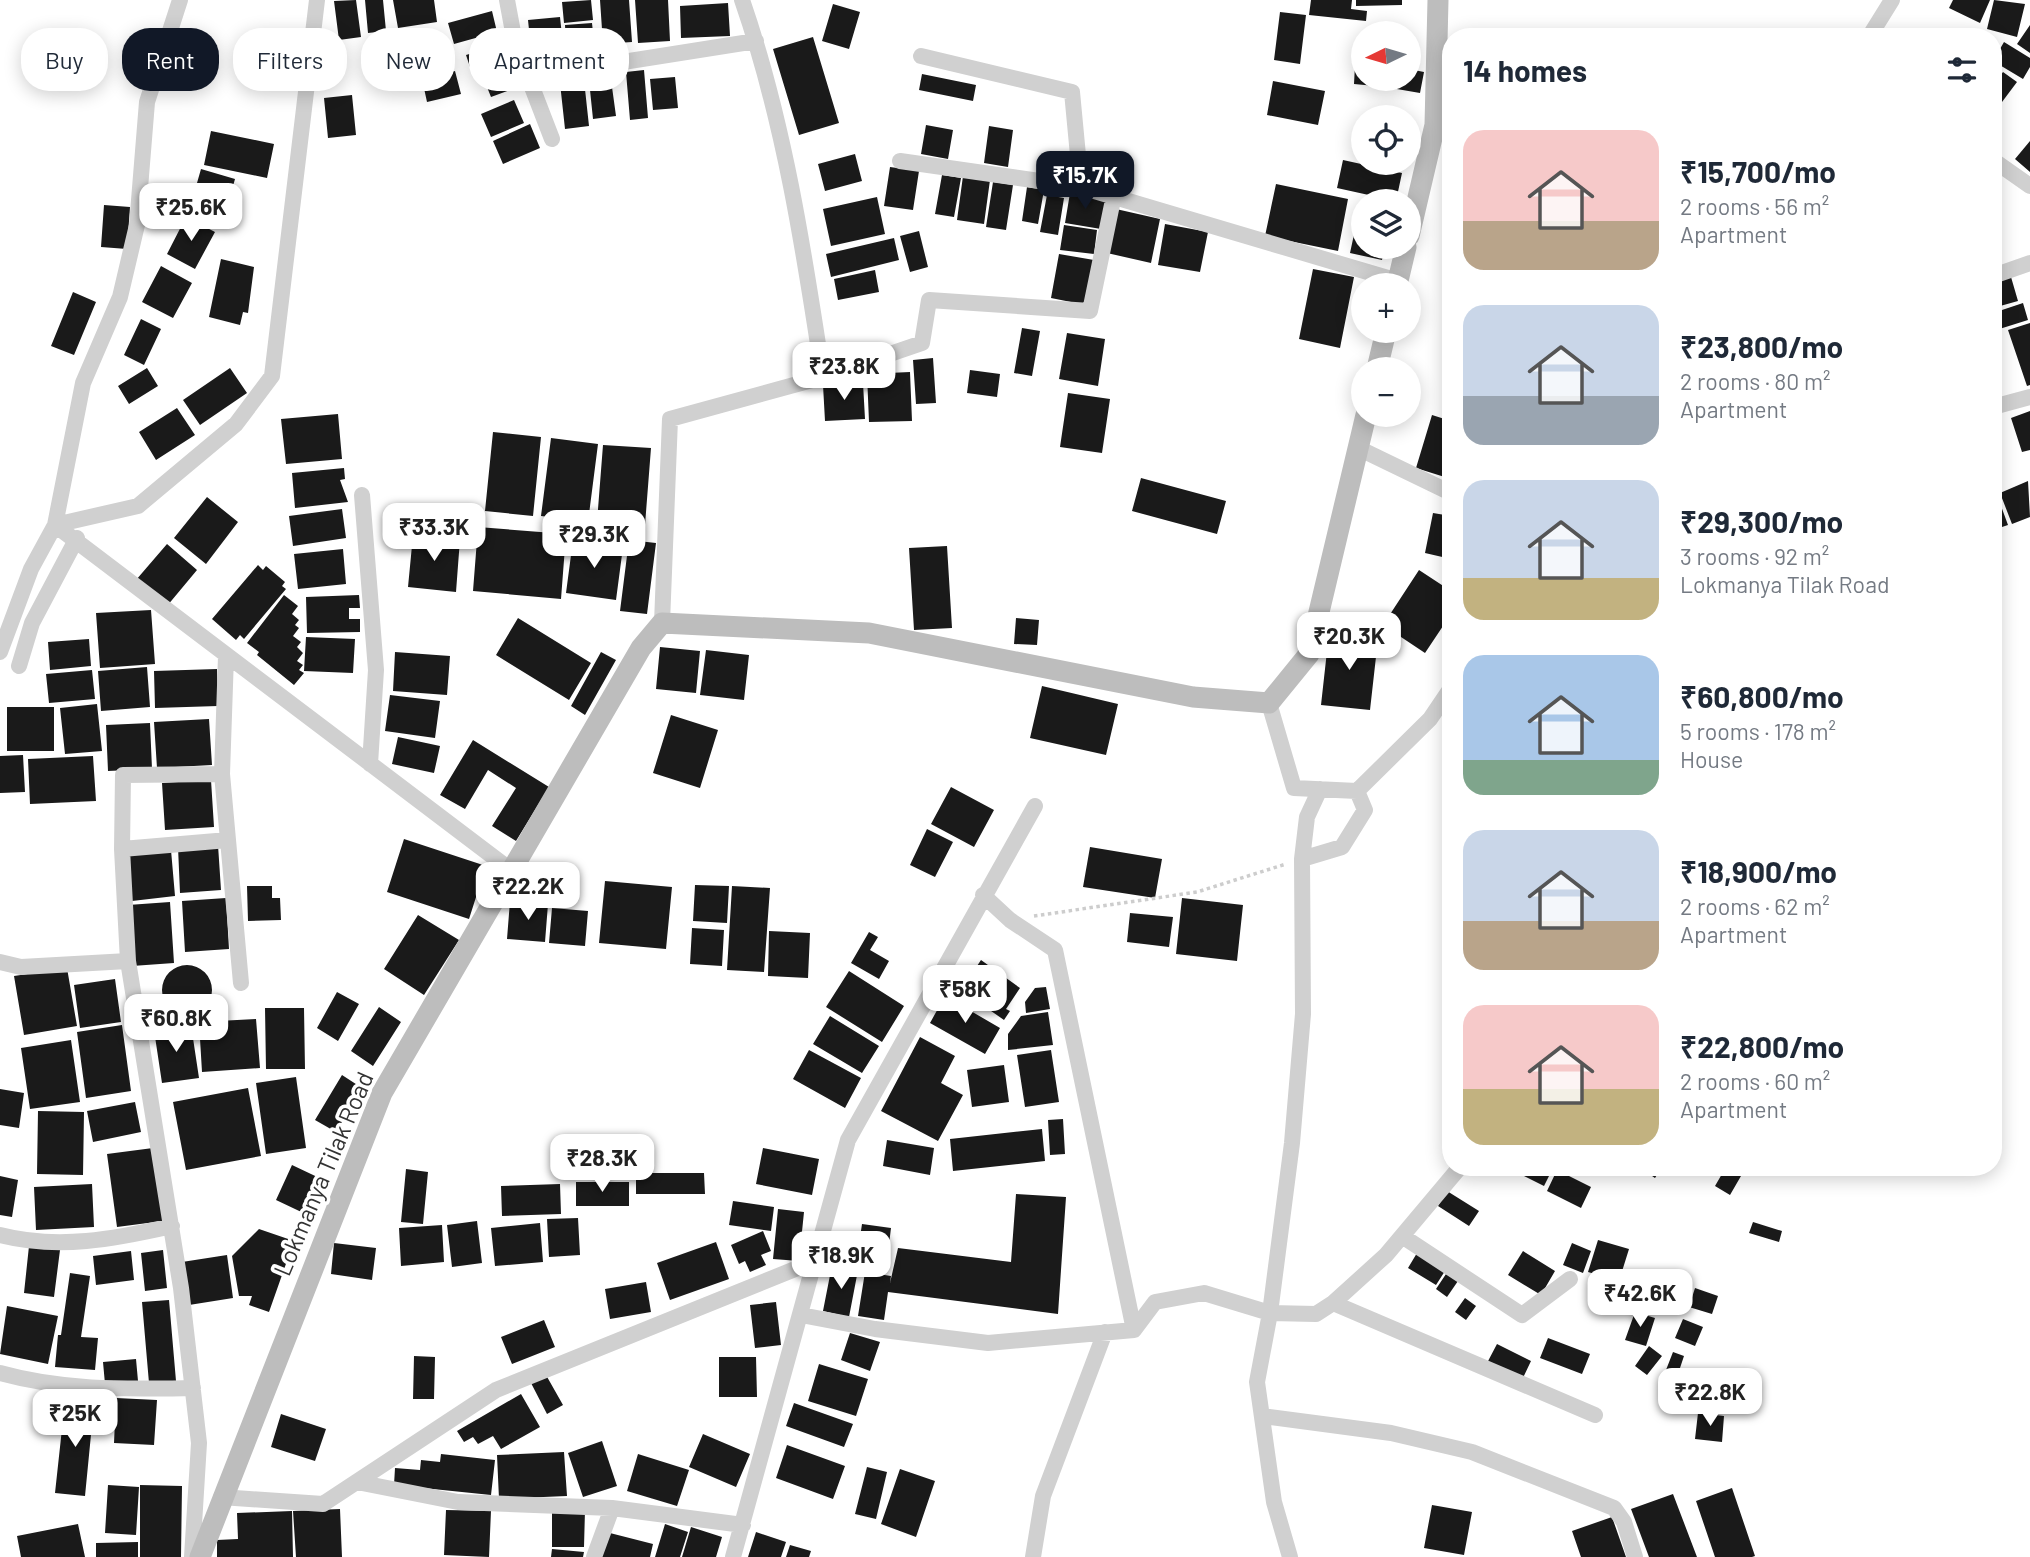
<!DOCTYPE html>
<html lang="en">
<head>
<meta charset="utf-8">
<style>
	body { margin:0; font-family:Barlow,sans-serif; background:#f2f2f3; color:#1f2937; height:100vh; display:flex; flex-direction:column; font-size:26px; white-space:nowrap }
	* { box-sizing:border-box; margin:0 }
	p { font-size:23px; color:#747a83 }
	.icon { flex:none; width:38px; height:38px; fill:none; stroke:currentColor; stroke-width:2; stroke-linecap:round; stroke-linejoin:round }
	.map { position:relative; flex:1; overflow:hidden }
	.drawer { position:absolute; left:1442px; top:28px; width:560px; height:1148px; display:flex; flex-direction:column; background:#fff; border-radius:28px; box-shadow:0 4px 18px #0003 }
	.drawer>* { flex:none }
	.banner { position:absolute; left:21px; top:28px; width:665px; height:63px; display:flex; gap:14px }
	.needle { width:46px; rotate:265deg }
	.buttons { position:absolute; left:1351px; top:21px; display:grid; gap:14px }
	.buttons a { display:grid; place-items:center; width:70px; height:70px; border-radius:50%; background:#fff; box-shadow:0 4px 18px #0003; font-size:35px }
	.price { position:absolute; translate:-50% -60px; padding:0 16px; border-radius:14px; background:#fff; color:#222; font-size:23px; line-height:46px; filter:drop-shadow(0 2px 4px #0008) }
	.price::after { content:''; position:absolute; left:50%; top:42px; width:21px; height:16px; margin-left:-10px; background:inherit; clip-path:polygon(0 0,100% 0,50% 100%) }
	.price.selected { background:#111827; color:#fff }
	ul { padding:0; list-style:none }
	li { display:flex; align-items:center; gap:21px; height:175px; padding:0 21px }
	li span { display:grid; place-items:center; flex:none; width:196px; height:140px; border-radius:21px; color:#555 }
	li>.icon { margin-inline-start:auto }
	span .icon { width:84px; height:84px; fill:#fffc; stroke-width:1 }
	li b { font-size:30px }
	h2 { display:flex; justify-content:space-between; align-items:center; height:84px; padding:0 21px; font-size:30px }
	.tag { padding:0 24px; border-radius:28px; background:#fff; box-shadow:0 4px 18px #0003; font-size:24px; line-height:63px }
	.tag.selected { background:#111827; color:#fff }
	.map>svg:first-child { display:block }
	.building { fill:#1a1a1a }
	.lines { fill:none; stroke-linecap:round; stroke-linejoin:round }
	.path { stroke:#cdcdcd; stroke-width:3.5; stroke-dasharray:3.5 3.5; stroke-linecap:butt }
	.street { stroke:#d0d0d0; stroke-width:16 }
	.secondary { stroke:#bdbdbd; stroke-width:21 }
	.labels { text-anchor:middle; stroke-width:7; stroke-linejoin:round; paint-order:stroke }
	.street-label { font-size:24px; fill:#333; stroke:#fff }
</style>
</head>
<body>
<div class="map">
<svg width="2030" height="1557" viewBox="0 0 2030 1557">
	<rect width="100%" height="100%" fill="#fff"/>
	<!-- building -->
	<path class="building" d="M356 0 361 37 339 40 334 1Z
		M365 0H383L386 31 368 33Z
		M393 0H434L437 22 398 28Z
		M591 0 593 20 564 23 562 2Z
		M600 0H629L632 42 603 44Z
		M635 0H668L670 41 638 43Z
		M1311 0H1352L1351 9 1367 11 1366 21 1309 15Z
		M1356 0H1402V5L1356 6Z
		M1953 0H1990L1980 23 1949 8Z
		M1994 0 2025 4 2017 37 1987 29Z
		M728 3 730 36 681 38 680 6Z
		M833 4 860 12 849 49 822 41Z
		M492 11 497 32 454 44 448 23Z
		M1280 12 1306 15 1300 64 1274 60Z
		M560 17 563 45 531 49 528 20Z
		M592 23 594 42 566 44 565 25Z
		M2030 25V53L2017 44Z
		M813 37 839 123 799 135 773 49Z
		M2004 42 2030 58V67L2023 79 1993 61Z
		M493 47 498 65 472 73 466 55Z
		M447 54 451 71 422 78 418 60Z
		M1355 65 1363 66V79H1386V87L1354 84Z
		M1409 69 1424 72 1420 93 1391 88 1392 79H1409Z
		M502 70 510 90 491 97 483 77Z
		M644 70 648 118 630 120 626 72Z
		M455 71 461 94 427 102 422 79Z
		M2003 72 2017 82 1999 106 1993 102V85Z
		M922 74 976 85 973 101 919 90Z
		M675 77 678 108 653 110 650 79Z
		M584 80 589 126 565 129 560 83Z
		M1273 81 1325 91 1318 125 1267 115Z
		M612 87 616 116 593 119 590 90Z
		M352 95 356 135 328 138 324 98Z
		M514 100 524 123 491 137 481 114Z
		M530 124 540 148 503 164 493 141Z
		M926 125 953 130 948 159 921 154Z
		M989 126 1013 130 1008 167 984 163Z
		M211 131 274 144 267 178 204 165Z
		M2030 141V172L2015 159Z
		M855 154 862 181 825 191 818 164Z
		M1343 160 1402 173 1396 201 1337 188Z
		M890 167 919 171 913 210 884 206Z
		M201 169 235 179 223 221 189 211Z
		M942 175 961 178 954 217 935 214Z
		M963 176 990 180 984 224 957 220Z
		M993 182 1013 185 1006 230 986 227Z
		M1276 184 1348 199 1338 251 1265 236Z
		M1027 187 1044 190 1038 224 1022 221Z
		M1070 193 1106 200 1101 229 1065 223Z
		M1047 195 1064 198 1058 235 1040 232Z
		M877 197 885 234 831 246 823 209Z
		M1361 202 1363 203V247H1385L1382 260 1350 253Z
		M104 205 130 207 127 249 101 247Z
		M1116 209 1160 219 1151 263 1107 253Z
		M186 217 215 232 195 269 167 254Z
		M1165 224 1208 232 1200 272 1158 265Z
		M1064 225 1097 230 1094 254 1060 250Z
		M919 231 928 267 910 272 900 236Z
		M894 238 899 260 831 277 826 254Z
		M1059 254 1094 260 1086 305 1051 298Z
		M221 259 254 267 248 313 243 312 240 325 209 317Z
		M161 266 192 283 173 318 142 302Z
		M1313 269 1354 277 1340 348 1299 339Z
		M875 270 879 292 838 300 834 279Z
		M2011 277 2018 301 1993 308V282Z
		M73 292 96 302 74 355 51 346Z
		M2023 303 2028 320 1993 331V313Z
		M141 319 161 329 144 365 124 355Z
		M2030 323V385L2027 386 2008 330Z
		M1022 328 1040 331 1032 376 1014 373Z
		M1067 333 1105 339 1098 386 1059 379Z
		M933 358 936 403 916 404 913 360Z
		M147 368 158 386 129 404 118 386Z
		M230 368 247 393 200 425 183 400Z
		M970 370 1000 374 997 397 967 393Z
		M910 372 912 421 869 422 867 374Z
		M863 383 865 419 825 421 823 385Z
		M1068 393 1110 399 1102 453 1060 447Z
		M177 408 195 435 156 460 139 432Z
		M2030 411V450L2022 452 2011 418Z
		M338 414 342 459 286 464 281 419Z
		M1432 415 1451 421V479L1416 468Z
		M493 432 541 437 533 516 485 511Z
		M551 438 598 444 588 522 541 516Z
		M603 445 651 448 645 525 597 522Z
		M344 468 345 479 340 480 348 502 295 508 292 473Z
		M1141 478 1226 501 1217 534 1132 511Z
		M2028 481 2030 517 2012 524 2000 493Z
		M1997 495 2008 525 1993 530V496Z
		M207 497 238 522 206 564 174 538Z
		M342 509 346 538 293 546 289 516Z
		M1433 513 1451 516V559L1425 553Z
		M478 527 566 534 561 599 473 591Z
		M413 535 460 539 456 592 408 587Z
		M573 540 623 547 616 600 566 593Z
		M629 540 656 543 647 614 620 611Z
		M167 544 197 570 167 606 136 580Z
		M947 546 952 628 914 630 909 548Z
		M343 549 346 584 298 589 294 554Z
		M258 565 263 570 266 566 285 582 282 586 286 589 244 639 240 635 236 640 212 619Z
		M1419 570 1451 591V614L1425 653 1383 625Z
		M284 595 298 606 292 614 299 620 295 625 299 628 293 636 301 642 297 647 303 653 297 661 303 665 299 670 304 673 294 685 257 655 259 652 247 643Z
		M359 595 360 608H349V619H360V632L307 633 306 597Z
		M151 610 155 664 100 668 96 613Z
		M518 618 591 663 569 700 496 655Z
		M1016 618 1039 620 1037 645 1014 644Z
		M1329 633 1378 639 1370 710 1321 705Z
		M306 637 355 639 353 673 304 671Z
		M89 639 91 666 50 670 48 642Z
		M660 647 700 651 696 693 656 689Z
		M706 650 749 655 744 700 700 695Z
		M395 652 450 656 447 695 393 691Z
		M601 652 616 660 585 715 571 706Z
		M147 667 150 707 101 711 98 671Z
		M217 669 218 706 155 708 154 671Z
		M92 670 95 699 49 703 46 674Z
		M1042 686 1118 704 1106 755 1030 738Z
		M390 695 440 701 435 738 385 731Z
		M97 704 102 751 65 754 60 708Z
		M7 707H54V751H7Z
		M671 715 718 730 700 788 653 773Z
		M209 719 212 765 157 768 154 722Z
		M150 723 152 769 108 771 106 725Z
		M398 737 440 746 434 773 392 764Z
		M473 740 549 787 516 841 492 826 516 788 488 770 465 809 440 795Z
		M23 755 25 792 0 793V756Z
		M93 756 96 801 30 804 28 759Z
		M211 780 214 827 165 830 162 783Z
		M951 787 994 810 974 847 931 824Z
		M927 829 953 842 935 877 910 865Z
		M404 839 486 866 469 919 387 892Z
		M218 845 221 890 180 893 178 847Z
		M1090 847 1162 859 1155 898 1083 887Z
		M171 850 175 896 132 901 127 854Z
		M528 866 576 871 573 901 525 896Z
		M605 881 672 887 666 949 599 943Z
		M695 885 729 886 727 923 693 921Z
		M247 886H272V898H280L281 920 248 921Z
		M732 886 770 888 764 972 727 970Z
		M226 898 229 949 185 952 182 901Z
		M1182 898 1243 905 1237 961 1176 954Z
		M510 901 548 904 545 942 507 939Z
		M170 902 174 963 132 966 128 905Z
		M552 908 588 911 585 946 549 943Z
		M1130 913 1173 917 1169 947 1127 942Z
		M418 915 459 940 424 995 384 969Z
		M692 928 724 930 722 966 690 964Z
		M769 931 810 933 808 978 768 976Z
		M869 932 878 937 870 950 889 961 879 979 851 963Z
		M981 960 1020 988 1006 1009 1010 1011 1004 1020 961 990Z
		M162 990a25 25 0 1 1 50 0a25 25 0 1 1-50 0Z
		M67 968 77 1026 24 1035 14 976Z
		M849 971 904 1006 882 1042 826 1007Z
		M115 979 121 1022 80 1028 74 985Z
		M1046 987 1050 1009 1026 1013 1025 1002 1035 988Z
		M337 992 359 1004 338 1041 317 1028Z
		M945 996 1000 1028 985 1054 930 1023Z
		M379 1007 401 1022 373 1066 351 1051Z
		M265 1008H304L305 1069H266Z
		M1048 1012 1053 1045 1008 1050V1034L1021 1016Z
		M830 1016 879 1046 862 1073 813 1044Z
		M256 1019 260 1068 202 1072 199 1022Z
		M122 1025 131 1091 86 1098 77 1032Z
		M191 1025 199 1078 162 1083 154 1030Z
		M920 1037 955 1056 941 1083 963 1095 938 1141 881 1111Z
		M71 1040 80 1102 30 1109 21 1048Z
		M809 1050 861 1078 845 1108 793 1079Z
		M1051 1050 1059 1102 1025 1107 1017 1055Z
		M1004 1065 1009 1102 972 1107 967 1070Z
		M342 1075 362 1088 336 1132 315 1120Z
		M296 1077 306 1148 266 1154 256 1083Z
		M248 1088 261 1156 186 1170 173 1102Z
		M0 1089 24 1093 19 1128 0 1125Z
		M135 1102 141 1132 93 1142 87 1111Z
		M38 1111 84 1112 83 1175 37 1174Z
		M1063 1119 1065 1154 1050 1155 1048 1120Z
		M1042 1129 1045 1161 953 1171 950 1139Z
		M887 1140 934 1148 930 1175 883 1166Z
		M153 1148 163 1221 117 1227 107 1154Z
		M763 1148 819 1159 812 1195 756 1184Z
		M292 1165 330 1183 314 1218 276 1200Z
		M1506 1167H1550L1553 1168 1544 1186Z
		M1639 1167H1662L1655 1178Z
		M1726 1167 1741 1176 1730 1195 1715 1186Z
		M406 1169 428 1172 423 1224 401 1222Z
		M1557 1170 1591 1187 1581 1208 1547 1191Z
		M636 1173H704L705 1194H636Z
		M0 1176 18 1180 12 1217 0 1215Z
		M576 1182H629V1206H576Z
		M92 1184 94 1227 36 1230 34 1187Z
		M560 1184 561 1214 502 1216 501 1186Z
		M1447 1191 1479 1211 1469 1226 1438 1206Z
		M1016 1194 1066 1197 1058 1314 888 1292 884 1320 858 1316 865 1272 891 1276 890 1283 898 1248 1011 1262Z
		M733 1201 774 1207 771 1231 729 1225Z
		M778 1209 804 1212 799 1261 773 1259Z
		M578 1218 580 1255 549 1257 547 1219Z
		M477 1221 482 1263 452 1267 447 1225Z
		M1753 1222 1782 1231 1779 1242 1749 1233Z
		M540 1223 543 1262 495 1266 491 1228Z
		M862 1224 891 1228 886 1269 856 1265Z
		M442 1225 444 1262 401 1266 399 1228Z
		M259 1229 294 1241 269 1312 249 1305 252 1296H239L232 1256Z
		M763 1231 771 1251 761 1255 766 1265 750 1272 745 1261 739 1264 731 1245Z
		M1598 1240 1629 1249 1619 1281 1588 1272Z
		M716 1242 729 1279 670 1300 657 1263Z
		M334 1243 376 1248 372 1280 331 1274Z
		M1572 1243 1591 1251 1583 1273 1563 1265Z
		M29 1246 60 1250 54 1297 24 1293Z
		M163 1250 167 1288 145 1291 141 1253Z
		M131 1251 134 1280 96 1285 93 1256Z
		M1523 1251 1555 1271 1541 1295 1508 1275Z
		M1417 1253 1445 1271 1436 1285 1408 1268Z
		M227 1255 233 1298 189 1305 182 1262Z
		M832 1265 858 1270 849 1317 823 1311Z
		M70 1273 90 1276 81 1337 98 1338 95 1370 55 1367 58 1335H61Z
		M1446 1274 1458 1281 1447 1297 1436 1289Z
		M646 1282 651 1312 610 1319 605 1289Z
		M1695 1288 1718 1296 1712 1314 1689 1307Z
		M1465 1298 1476 1306 1466 1320 1455 1312Z
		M169 1300 176 1381 149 1383 142 1302Z
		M776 1302 781 1345 755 1348 750 1305Z
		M7 1306 58 1316 48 1364 0 1354Z
		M1635 1312 1655 1318 1646 1346 1625 1340Z
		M1683 1319 1703 1327 1695 1346 1675 1338Z
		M544 1320 555 1347 512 1364 501 1337Z
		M850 1333 880 1342 870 1371 841 1360Z
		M1548 1338 1590 1354 1582 1374 1540 1358Z
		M1497 1344 1531 1361 1522 1380 1487 1363Z
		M1649 1346 1662 1356 1647 1375 1635 1366Z
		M1673 1352 1684 1356 1678 1374 1666 1370Z
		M414 1356 435 1357 434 1399H413Z
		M719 1357H756L757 1397H719Z
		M136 1359 138 1381 105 1384 103 1362Z
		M819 1364 868 1379 856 1416 808 1401Z
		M546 1375 563 1405 547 1414 531 1383Z
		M521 1394 540 1427 501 1449 493 1436 478 1444 473 1437 464 1442 457 1431Z
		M116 1398 157 1400 154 1445 114 1443Z
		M65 1401 94 1404 85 1496 55 1493Z
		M794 1403 853 1424 844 1447 786 1426Z
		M1698 1413 1724 1416 1722 1442 1695 1439Z
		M281 1414 326 1429 315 1461 271 1447Z
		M703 1434 750 1454 736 1487 689 1467Z
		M602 1441 617 1486 583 1497 568 1453Z
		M787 1445 845 1466 833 1499 776 1478Z
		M564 1452 567 1496 499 1499 497 1455Z
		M441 1454 495 1460 491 1495 394 1485 395 1468 420 1470 421 1460 440 1462Z
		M638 1454 689 1470 677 1506 627 1491Z
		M867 1467 887 1472 876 1519 855 1514Z
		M900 1469 935 1481 916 1537 881 1524Z
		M108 1485 139 1487 136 1535 105 1533Z
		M140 1485 182 1486 181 1557H140Z
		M1732 1488 1755 1556 1752 1557H1715L1696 1501Z
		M1673 1494 1697 1557H1649L1631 1509Z
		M1432 1505 1472 1512 1464 1555 1424 1548Z
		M340 1509 342 1557H296L293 1511Z
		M446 1510 491 1511 489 1557 444 1555Z
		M552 1510H585L584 1547H552Z
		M292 1511 293 1557H217V1540L238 1539 237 1513Z
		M1612 1517 1626 1557H1581L1572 1531Z
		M78 1524 85 1557H21L17 1536Z
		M665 1524 688 1532 680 1557H655Z
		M691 1527 722 1537 716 1557H682Z
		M606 1532 653 1544 650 1557H600Z
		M756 1532 786 1542 781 1557H748Z
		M138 1542V1557H96V1543Z
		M790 1545 811 1551 809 1557H786Z
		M552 1549 584 1552 583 1557H551Z"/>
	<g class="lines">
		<!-- path -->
		<path class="path" d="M1034 916 1197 892 1286 864"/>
		<!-- street -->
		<path class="street" d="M180 0 147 102 137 225 120 297 83 383 55 525 512 871
			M507 0 515 43 552 139
			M742 0C784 121 804 251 823 377
			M1869 37 1892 0
			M921 56 1072 92 1081 187
			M528 77 756 41
			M1993 160 2030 186
			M900 161 1081 187 1398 281
			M1993 276 2030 263
			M1993 407 2030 397
			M1358 448 1451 493
			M362 495 376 670 370 764
			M662 623 670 419 823 377 922 343 929 300 1090 311 1114 195
			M0 652 31 569 55 525 138 506 236 424 272 376 317 0
			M19 666 32 623 77 538
			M1269 703 1294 788 1357 791 1430 719 1451 688
			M222 774 226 656
			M1357 791 1365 810 1342 847 1302 859 1303 1014 1292 1143 1270 1313 1316 1314 1333 1303 1386 1255 1460 1167
			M122 849 228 840
			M1302 859 1307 817 1320 789
			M983 895 1010 920 1055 950 1134 1330
			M0 962 21 967 128 961
			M0 1235C58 1250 115 1239 172 1226
			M1402 1236 1522 1315 1570 1279
			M1333 1303 1595 1415
			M801 1315 875 1329 988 1343 1134 1330 1155 1302 1204 1293 1270 1313 1257 1382 1274 1502 1290 1557
			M0 1373C64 1391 127 1389 193 1388
			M1262 1416 1391 1433 1472 1452 1614 1508 1624 1522 1635 1557
			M357 1482 458 1502 612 1508 743 1525
			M221 1497 323 1504 496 1390 815 1261
			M192 1557 199 1443 181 1288 128 961 122 849 123 775 222 774 241 983
			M594 1557 612 1508
			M733 1557 848 1140 1035 806
			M1033 1557 1043 1496 1105 1332"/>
		<!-- secondary -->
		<path class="secondary" d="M1409 236 1435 125 1438 0
			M1397 285 1406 247
			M1377 369 1386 331
			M200 1557 382 1093 641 648 662 623 869 633 1193 697 1269 703 1309 654 1366 415"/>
	</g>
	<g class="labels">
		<!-- street labels -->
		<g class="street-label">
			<text transform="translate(324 1174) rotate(-67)" y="8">Lokmanya Tilak Road</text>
		</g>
	</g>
</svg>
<div class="buttons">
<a><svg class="needle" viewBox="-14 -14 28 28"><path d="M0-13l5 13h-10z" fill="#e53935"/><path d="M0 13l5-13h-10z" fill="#747a83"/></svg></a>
<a><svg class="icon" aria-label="locate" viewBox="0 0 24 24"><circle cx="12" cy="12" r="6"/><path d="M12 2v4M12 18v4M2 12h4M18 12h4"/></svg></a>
<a><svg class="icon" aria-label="layers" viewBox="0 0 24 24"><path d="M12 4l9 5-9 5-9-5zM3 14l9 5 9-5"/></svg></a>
<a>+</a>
<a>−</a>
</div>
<b class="price selected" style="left:1085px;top:211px">₹15.7K</b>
<b class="price" style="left:191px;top:243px">₹25.6K</b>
<b class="price" style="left:844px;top:402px">₹23.8K</b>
<b class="price" style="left:434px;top:563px">₹33.3K</b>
<b class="price" style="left:594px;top:570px">₹29.3K</b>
<b class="price" style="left:1349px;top:672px">₹20.3K</b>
<b class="price" style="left:528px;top:922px">₹22.2K</b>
<b class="price" style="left:965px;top:1025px">₹58K</b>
<b class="price" style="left:176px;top:1054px">₹60.8K</b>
<b class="price" style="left:602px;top:1194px">₹28.3K</b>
<b class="price" style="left:841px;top:1291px">₹18.9K</b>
<b class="price" style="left:1640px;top:1329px">₹42.6K</b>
<b class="price" style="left:1710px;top:1428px">₹22.8K</b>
<b class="price" style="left:75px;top:1449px">₹25K</b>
<div class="banner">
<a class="tag">Buy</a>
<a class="tag selected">Rent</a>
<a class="tag">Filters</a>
<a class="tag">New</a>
<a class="tag">Apartment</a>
</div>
<section class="drawer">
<h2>14 homes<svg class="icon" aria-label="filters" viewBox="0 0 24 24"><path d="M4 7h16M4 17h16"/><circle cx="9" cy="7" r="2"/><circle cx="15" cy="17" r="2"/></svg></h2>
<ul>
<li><span style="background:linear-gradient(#f6c9c9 65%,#b9a48a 0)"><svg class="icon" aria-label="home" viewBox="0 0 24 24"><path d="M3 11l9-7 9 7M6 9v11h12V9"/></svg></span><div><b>₹15,700/mo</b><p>2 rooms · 56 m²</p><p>Apartment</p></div></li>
<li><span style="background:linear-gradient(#c9d6e8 65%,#9aa5b1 0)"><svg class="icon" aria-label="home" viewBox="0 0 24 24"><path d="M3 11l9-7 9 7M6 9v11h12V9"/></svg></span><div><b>₹23,800/mo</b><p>2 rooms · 80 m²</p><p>Apartment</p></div></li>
<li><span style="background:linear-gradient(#c9d6e8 70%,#c2b280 0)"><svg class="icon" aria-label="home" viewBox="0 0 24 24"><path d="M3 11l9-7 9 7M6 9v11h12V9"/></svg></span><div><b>₹29,300/mo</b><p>3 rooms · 92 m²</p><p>Lokmanya Tilak Road</p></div></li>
<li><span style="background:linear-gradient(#a9c7e8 75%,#7fa58c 0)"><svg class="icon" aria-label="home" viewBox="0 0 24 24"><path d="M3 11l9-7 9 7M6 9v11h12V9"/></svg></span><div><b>₹60,800/mo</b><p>5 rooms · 178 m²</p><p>House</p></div></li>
<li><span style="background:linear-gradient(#c9d6e8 65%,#b9a48a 0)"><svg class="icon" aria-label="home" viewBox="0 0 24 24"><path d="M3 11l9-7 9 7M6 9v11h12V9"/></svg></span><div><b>₹18,900/mo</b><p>2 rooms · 62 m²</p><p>Apartment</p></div></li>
<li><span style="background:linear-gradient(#f6c9c9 60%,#c2b280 0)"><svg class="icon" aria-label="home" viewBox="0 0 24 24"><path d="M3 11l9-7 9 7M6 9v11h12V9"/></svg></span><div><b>₹22,800/mo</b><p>2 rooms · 60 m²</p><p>Apartment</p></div></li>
</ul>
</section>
</div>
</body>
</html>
